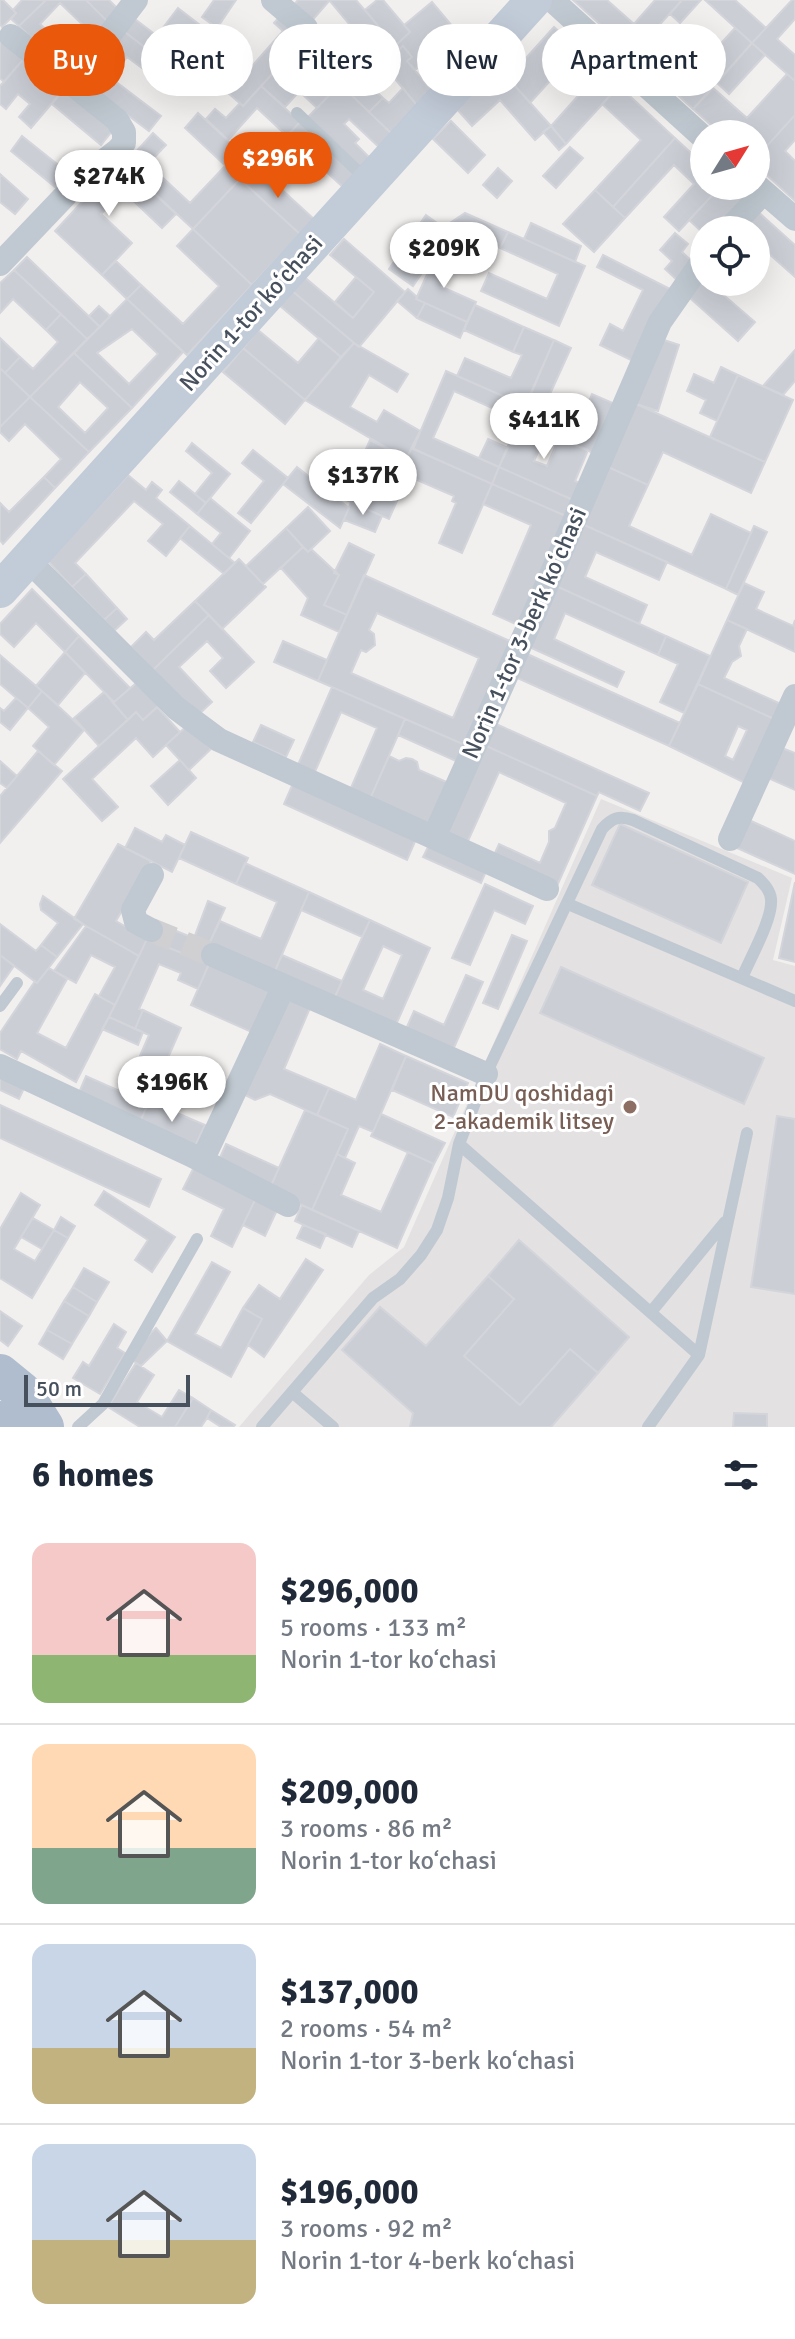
<!DOCTYPE html>
<html lang="en">
<head>
<meta charset="utf-8">
<style>
	body { margin:0; font-family:Signika,sans-serif; background:#f2f2f3; color:#1f2937; height:100vh; display:flex; flex-direction:column; font-size:30px; white-space:nowrap }
	* { box-sizing:border-box; margin:0 }
	p { font-size:26px; color:#747a83 }
	.icon { flex:none; width:44px; height:44px; fill:none; stroke:currentColor; stroke-width:2; stroke-linecap:round; stroke-linejoin:round }
	.map { position:relative; height:1427px; overflow:hidden }
	.sheet { display:flex; flex-direction:column; background:#fff; flex:1 }
	.sheet>* { flex:none }
	.hud { position:absolute; left:24px; top:24px; width:748px; height:72px; display:flex; gap:16px }
	.needle { width:52px; rotate:53deg }
	.fabs { position:absolute; left:690px; top:120px; display:grid; gap:16px }
	.fabs a { display:grid; place-items:center; width:80px; height:80px; border-radius:50%; background:#fff; box-shadow:0 8px 32px #0002; font-size:40px }
	.scale { position:absolute; left:24px; bottom:20px; width:166px; box-sizing:border-box; padding-left:8px; border:4px solid #47515d; border-top:0; font-size:22px; line-height:28px; white-space:nowrap; color:#47515d; -webkit-text-stroke:6px #fff; paint-order:stroke }
	.price { position:absolute; translate:-50% -68px; padding:0 18px; border-radius:28px; background:#fff; color:#222; font-size:26px; line-height:52px; filter:drop-shadow(0 2px 4px #0008) }
	.price::after { content:''; position:absolute; left:50%; top:48px; width:24px; height:18px; margin-left:-12px; background:inherit; clip-path:polygon(0 0,100% 0,50% 100%) }
	.price.active { background:#ea580c; color:#fff }
	ul { padding:0; list-style:none }
	li { display:flex; align-items:center; gap:24px; height:200px; padding:0 32px }
	li+li { border-top:2px solid #e0e1e3 }
	li span { display:grid; place-items:center; flex:none; width:224px; height:160px; border-radius:16px; color:#555 }
	li>.icon { margin-inline-start:auto }
	span .icon { width:96px; height:96px; fill:#fffc; stroke-width:1 }
	li b { font-size:34px }
	h2 { display:flex; justify-content:space-between; align-items:center; height:96px; padding:0 32px; font-size:34px }
	.pill { padding:0 28px; border-radius:36px; background:#fff; box-shadow:0 8px 32px #0002; font-size:28px; line-height:72px }
	.pill.active { background:#ea580c; color:#fff }
	.map>svg:first-child { display:block }
	.education { fill:#e3e1e1 }
	.building { fill:#cbced5; stroke:#d3d5db; stroke-width:2; fill-rule:evenodd }
	.lines { fill:none; stroke-linecap:round; stroke-linejoin:round }
	.street-tunnel { stroke:#d0d0d2; stroke-width:24; stroke-dasharray:24 12; stroke-linecap:butt }
	.lane { stroke:#c0c9d1; stroke-width:12 }
	.street { stroke:#c0c9d1; stroke-width:24 }
	.secondary { stroke:#c2cbd8; stroke-width:36 }
	.primary { stroke:#afbdce; stroke-width:40 }
	.education-dot { fill:#8d6e63; stroke:#fff; stroke-width:3 }
	.labels { text-anchor:middle; stroke-width:6; stroke-linejoin:round; paint-order:stroke }
	.street-label { font-size:24px; fill:#47515d; stroke:#fff }
	.education-label { font-size:24px; fill:#785e54; stroke:#fff; text-anchor:end }
</style>
</head>
<body>
<div class="map">
<svg width="795" height="1427" viewBox="0 0 795 1427">
	<rect width="100%" height="100%" fill="#f2f0ef"/>
	<!-- education -->
	<path class="education" d="M601 799 792 878 773 960 795 966V1427H239L369 1275 404 1247Z"/>
	<!-- building -->
	<path class="building" d="M0 0H3L16 13 2 27 0 24Z
		M22 0H46L19 26 11 19 16 13 13 10Z
		M46 0H86L110 24 73 74 55 58 85 27 60 3 40 24 51 34 40 46 19 26Z
		M86 0H109L119 10 110 24Z
		M214 0H236L217 28 202 17Z
		M298 0H330L309 24 291 8Z
		M329 0H356L392 42 376 56Z
		M377 0H383L410 32 395 46 365 10Z
		M573 0H607L634 24 655 0H682L633 54Z
		M682 0H701L680 23 670 14Z
		M705 0H735L766 28 752 43Z
		M792 0H795V19L777 39 795 55V81L752 43Z
		M432 2 459 34 415 70 407 61 412 57 403 46 398 50 395 46 410 32 404 25Z
		M178 8 209 32 178 73 147 49Z
		M284 12 320 44 310 55 298 46 243 106 228 93 283 31 274 23Z
		M127 13 157 36 147 49 117 26Z
		M117 26 188 80 177 94 127 57 111 78 161 116 149 131 78 78Z
		M554 27 579 49 530 103 508 78Z
		M735 28 752 43 693 109 633 54 648 38 691 76Z
		M0 34 26 56 4 82 0 78Z
		M392 42 398 50 403 46 412 57 407 61 435 94 420 109 376 56Z
		M752 43 765 55 729 94 717 83Z
		M298 46 340 84 317 108 302 94 314 81 297 65 282 82 296 95 285 107 261 86Z
		M581 52 619 86 566 144 551 126 585 88 565 70Z
		M26 56 64 89 31 128 19 117 30 104 18 94 6 109 0 104V86Z
		M499 68 551 126 535 140 500 100 472 126 455 107Z
		M353 69 383 98 369 112 340 84Z
		M787 74 795 81V115L756 158V134H721L693 109 713 88 747 118Z
		M340 84 394 136 382 150 349 119 344 124 359 139 355 143 372 160 363 170 308 117Z
		M261 86 300 122 287 136 257 108 228 140 206 119 215 109 226 118 240 103 243 106Z
		M619 86 675 138 613 207 595 190 641 140 602 104Z
		M403 88 420 109 394 136 369 112 383 98 389 103Z
		M64 89 113 130 101 145 52 104Z
		M198 113 257 167 243 182 185 128Z
		M795 115V140L785 151 795 161V201L756 165V158Z
		M451 121 485 155 468 173 433 139Z
		M300 122 357 174 344 188 287 136Z
		M551 126 566 144 559 150 543 132Z
		M153 133 166 145 148 164 190 203 226 165 240 179 193 229 124 165Z
		M22 136 67 172 55 187 11 151Z
		M675 138 704 165V186H721L679 231 664 217 694 184 674 165 625 218 613 207Z
		M570 147 583 158 556 188 543 176Z
		M120 161 176 214 162 228 123 191 101 214 132 243 102 275 55 231Z
		M257 167 314 219 300 234 243 182Z
		M498 168 512 181 497 198 483 185Z
		M0 174 28 199 15 214 0 202Z
		M240 179 300 234 252 285 193 229Z
		M721 186H727L744 202 718 230H704V234L689 220Z
		M595 190 625 218 594 252 563 224Z
		M755 209 795 245V277L759 245 756 249V230H736Z
		M465 213 508 232 500 248 466 233 455 258 438 250 450 223Z
		M426 215 447 230 439 248 413 286 389 269Z
		M531 223 581 246 575 262 524 239Z
		M193 229 252 285 187 355 127 299 141 285 183 324 219 286 177 246Z
		M508 232 585 266 559 326 481 291 489 273 547 299 558 274 500 248Z
		M675 233 688 244 682 252 693 262 677 280 665 269 672 261 660 250Z
		M344 239 405 292 359 347 291 290 303 276 353 318 374 292 330 255Z
		M438 250 455 258 442 287 476 302 467 322 416 299Z
		M603 255 670 289 635 362 600 345 610 324 623 331 643 290 597 267Z
		M27 257 100 327 87 339 14 270Z
		M116 261 141 285 127 299 102 275Z
		M704 266V282H727L719 291 755 322 738 341 682 291Z
		M14 270 61 314 46 330 13 299 0 313V283Z
		M356 277 374 292 353 318 335 302Z
		M408 289 417 297 416 299 425 303 417 318 397 301Z
		M291 290 354 343 341 357 279 305Z
		M127 299 183 352 132 408 74 353ZM132 329 158 354 129 384 97 353Z
		M425 303 467 322 460 338 417 318Z
		M475 305 524 327 513 352 464 330Z
		M99 306 110 316 100 327 89 316Z
		M61 314 87 339 30 397 5 373 20 357 33 369 58 342 46 330Z
		M524 327 554 340 526 406 457 376 465 358 511 378 522 355 513 352Z
		M258 330 298 363 319 338 341 357 305 400 243 348Z
		M0 338 20 357 5 373 0 368Z
		M658 338 679 345 658 411 636 404Z
		M554 340 571 348 550 394 586 409 592 394 615 404 593 453 519 420Z
		M354 343 408 374 397 392 369 375 350 407 377 422 384 410 420 431 406 459 305 400Z
		M243 348 305 400 285 424 223 372Z
		M795 350V381L783 395 763 386Z
		M74 353 132 408 89 452 30 397ZM80 382 108 408 85 433 58 407Z
		M721 367 738 375 717 421 700 413 706 400 687 391 694 374 714 383Z
		M0 368 30 397 0 427Z
		M446 371 526 406 519 420 454 391 433 438 499 467 492 484 413 449Z
		M738 375 793 400 765 462 710 437Z
		M30 397 89 452 55 488 44 477 61 459 25 424 9 441 0 432V427Z
		M636 404 765 462 751 493 663 452 648 485 608 467Z
		M519 420 547 432 534 461 547 466 559 438 588 450 575 481 580 483 573 500 499 467Z
		M488 439 508 448 499 467 479 458Z
		M370 440 406 459 412 448 492 484 462 553 439 543 456 503 452 501 454 496 408 476 389 519 344 499Z
		M192 443 230 474 206 503 195 494 212 473 186 451Z
		M253 450 288 478 251 523 238 513 264 481 242 463Z
		M297 467 349 508 340 528 283 484Z
		M499 467 573 500 566 516 492 484Z
		M608 467 648 485 629 526 692 555 711 514 751 533 726 589 582 524Z
		M128 475 146 490 152 482 162 490 156 498 190 526 166 556 148 541 163 524 134 501 75 563 86 574 72 587 48 561Z
		M44 477 55 488 3 544 0 540V503L9 512Z
		M179 481 206 503 197 514 170 492Z
		M492 484 566 516 518 625 493 614 531 525 483 504Z
		M210 498 250 531 229 558 212 544 221 533 197 514Z
		M351 502 382 516 375 532 344 520Z
		M308 507 330 531 308 552 286 528Z
		M582 524 667 562 659 580 596 552 585 577 647 605 639 624 554 585Z
		M190 526 235 563 224 574 180 538Z
		M754 526 767 532 738 595 726 589Z
		M286 528 303 547 263 584 246 566Z
		M349 543 374 555 347 615 324 605 339 575 334 573Z
		M303 547 308 552 311 549 339 575 324 605 347 615 339 632 301 615 308 598 281 568Z
		M239 559 266 587 222 629 195 601Z
		M86 574 117 608 104 620 72 587Z
		M364 575 512 642 465 745 318 681ZM377 613 479 658 453 718 351 673 361 650 366 652 375 645 374 634 369 630Z
		M744 583 764 592 756 609 793 626 795 620V652L727 620Z
		M554 585 666 636 658 655 565 613 554 639 624 672 617 687 527 646Z
		M32 589 79 636 65 652 36 623 14 647 0 634V624Z
		M195 601 209 615 153 670 131 647 146 632 154 640Z
		M117 608 127 619 114 631 104 620Z
		M209 615 254 662 226 688 210 671 223 658 207 641 179 667 212 702 197 716 153 670Z
		M727 620 747 629 739 646 741 656 732 662 724 678 781 704 774 719 698 684Z
		M79 636 130 688 114 702 65 652Z
		M666 636 710 656 684 713 660 702 678 664 658 655Z
		M283 641 327 660 318 681 274 662Z
		M65 652 85 673 58 705 36 686Z
		M525 653 680 723 669 746 515 677Z
		M0 655 42 691 28 708 0 684Z
		M141 679 162 703 143 720 136 712 128 720 113 703Z
		M698 684 774 719 747 784 669 746ZM738 726 747 730 733 760 725 756Z
		M332 687 405 719 370 799 350 790 377 728 341 712 314 774 297 767Z
		M42 691 84 730 54 765 33 746 49 727 28 708Z
		M104 692 128 720 99 746 74 718Z
		M16 698 28 708 10 730 0 722V708L4 711Z
		M157 707 180 732 153 757 136 738 92 779 118 807 102 821 63 779 136 712 143 720Z
		M405 719 465 745 458 762 398 735Z
		M494 723 649 793 640 811 599 792 597 796 484 745Z
		M189 724 211 749 189 770 166 745Z
		M261 725 294 740 286 757 253 742Z
		M484 745 597 796 557 886 493 857 499 844 540 863 549 842V831L555 828 566 803 499 772 468 841 446 831Z
		M782 748 795 753V790L768 778Z
		M38 751 62 771 0 843V796Z
		M389 756 399 761 406 758 412 759 417 762 419 770 449 783 430 826 370 799Z
		M180 760 196 778 168 805 151 786Z
		M0 761 17 776 7 788 0 783Z
		M294 781 417 837 407 860 284 804Z
		M749 820 795 841V874L737 848Z
		M620 824 748 882 721 943 592 885Z
		M135 828 162 842 166 835 185 845 172 872 125 848Z
		M191 832 248 858 236 884 179 858Z
		M430 843 487 869 481 883 423 857Z
		M118 844 151 861 116 921 147 939 139 956 74 919Z
		M245 863 309 892 274 973 209 944 220 921 261 939 277 902 236 884Z
		M795 882V962L779 958Z
		M485 884 533 906 525 924 494 910 470 965 452 958Z
		M309 892 370 920 362 937 301 910Z
		M43 896 83 924 57 957 41 945 58 923 41 910 40 904Z
		M208 901 225 908 209 944 194 938Z
		M370 920 430 948 395 1027 334 999ZM383 946 402 955 383 999 363 990Z
		M154 922 216 947 209 964 147 939Z
		M0 924 36 951 41 945 57 957 37 983 0 955Z
		M86 926 139 956 115 1005 99 996 115 967 91 955 76 983 54 971Z
		M512 935 527 941 498 1009 483 1003Z
		M147 939 209 964 198 989 178 980 181 973 159 964 139 1009 143 1010 135 1029 109 1017Z
		M0 955 14 966 0 986Z
		M282 955 342 981 334 999 274 973Z
		M209 964 274 993 256 1034 191 1005Z
		M561 967 764 1058 744 1104 540 1013Z
		M49 968 67 979 37 1033 66 1048 95 994 115 1005 76 1082 21 1051 17 1059 0 1049V1033L35 981 37 983Z
		M466 975 483 982 453 1050 406 1029 414 1011 444 1025Z
		M285 997 310 1008 284 1069 329 1088 317 1115 270 1094 255 1100 243 1094Z
		M143 1010 181 1028 140 1122 78 1095 86 1076 124 1093 149 1035 135 1029Z
		M109 1017 143 1032 138 1045 102 1029Z
		M380 1044 406 1056 373 1132 359 1126 345 1158 337 1154 348 1129 317 1115 329 1088 356 1100Z
		M406 1056 468 1083 453 1117 392 1090Z
		M0 1074 25 1086 19 1099 0 1090Z
		M149 1101 205 1125 195 1146 140 1122Z
		M0 1105 161 1179 149 1207 0 1138Z
		M305 1110 348 1129 312 1210 269 1190Z
		M381 1114 445 1143 434 1164 371 1136Z
		M777 1116 795 1119V1294L751 1287Z
		M226 1144 279 1168 271 1186 218 1162Z
		M408 1152 434 1164 397 1248 312 1210 337 1154 355 1163 341 1195 381 1212Z
		M195 1165 257 1196 232 1247 211 1236 224 1209 183 1189Z
		M104 1191 175 1237 152 1272 135 1260 148 1240 95 1205Z
		M21 1193 40 1205 14 1249 35 1261 54 1230 68 1238 32 1298 0 1278V1229Z
		M257 1196 279 1206 265 1236 243 1225Z
		M302 1205 359 1231 352 1247 295 1221Z
		M61 1217 75 1226 68 1238 54 1230Z
		M33 1218 54 1230 42 1249 21 1237Z
		M303 1225 326 1234 320 1248 297 1238Z
		M519 1240 629 1337 598 1373 570 1349 520 1405 464 1356 514 1299 488 1276Z
		M306 1259 323 1270 264 1357 248 1345 262 1319 243 1308 259 1285 280 1299Z
		M212 1262 230 1272 195 1334 221 1348 243 1308 262 1319 231 1377 167 1341Z
		M84 1268 109 1282 97 1302 73 1287Z
		M488 1276 514 1299 464 1356 520 1405 570 1349 598 1373 551 1427H410L413 1413 342 1350 380 1307 426 1346Z
		M73 1287 97 1302 89 1316 64 1301Z
		M64 1301 89 1316 72 1344 47 1330Z
		M0 1311 22 1326 8 1346 0 1340Z
		M114 1324 126 1332 117 1348 125 1353 100 1394 73 1378 83 1362 89 1366Z
		M156 1328 167 1341 141 1366 132 1360 142 1342Z
		M47 1330 72 1344 63 1359 39 1344Z
		M136 1363 154 1375 137 1402 162 1417 179 1390 193 1398 175 1427H140L108 1407Z
		M193 1398 211 1410 207 1418 201 1427H175Z
		M211 1410 235 1425 233 1427H221L207 1418Z
		M734 1413 767 1414V1427H733Z"/>
	<g class="lines">
		<!-- street-tunnel -->
		<path class="street-tunnel" d="M151 930 213 955"/>
		<!-- lane -->
		<path class="lane" d="M297 113 367 180
			M568 904 795 1001
			M0 1006 17 983
			M459 1144 486 1074 602 829C612 818 619 815 633 820L758 878C764 884 770 890 771 899 773 919 750 958 742 978
			M651 1312 725 1222
			M699 1355 747 1133
			M292 1392 333 1427
			M78 1427 103 1404 197 1239
			M262 1427 373 1298 400 1279 421 1255 437 1230 448 1198 459 1144 699 1355 648 1427"/>
		<!-- street -->
		<path class="street" d="M273 0 306 28
			M552 0 704 138
			M11 36 72 84
			M756 185 795 219
			M728 230 764 192
			M0 264 80 180 118 150 124 143V132L117 120 72 84 136 0
			M28 560 176 708 219 740 547 889
			M434 837 538 605 660 322 704 259
			M730 839 795 696
			M151 930 136 922 133 910 152 875
			M213 955 486 1074
			M0 1066 191 1155 288 1205
			M202 1161 284 986"/>
		<!-- secondary -->
		<path class="secondary" d="M0 590 534 0"/>
		<!-- primary -->
		<path class="primary" d="M0 1374 22 1392 44 1427
			M0 1421 14 1427"/>
	</g>
	<!-- markers -->
	<circle class="education-dot" cx="630" cy="1107" r="8"/>
	<g class="labels">
		<!-- street labels -->
		<g class="street-label">
			<text transform="translate(251 313) rotate(-48)" y="8">Norin 1-tor koʻchasi</text>
			<text transform="translate(524 633) rotate(-66)" y="8">Norin 1-tor 3-berk koʻchasi</text>
		</g>
		<!-- education labels -->
		<g class="education-label">
			<text x="614" y="1101">NamDU qoshidagi<tspan x="614" dy="28">2-akademik litsey</tspan></text>
		</g>
	</g>
</svg>
<div class="fabs">
<a><svg class="needle" viewBox="-14 -14 28 28"><path d="M0-13l5 13h-10z" fill="#e53935"/><path d="M0 13l5-13h-10z" fill="#747a83"/></svg></a>
<a><svg class="icon" aria-label="locate" viewBox="0 0 24 24"><circle cx="12" cy="12" r="6"/><path d="M12 2v4M12 18v4M2 12h4M18 12h4"/></svg></a>
</div>
<div class="scale">50 m</div>
<b class="price active" style="left:278px;top:200px">$296K</b>
<b class="price" style="left:109px;top:218px">$274K</b>
<b class="price" style="left:444px;top:290px">$209K</b>
<b class="price" style="left:544px;top:461px">$411K</b>
<b class="price" style="left:363px;top:517px">$137K</b>
<b class="price" style="left:172px;top:1124px">$196K</b>
<div class="hud">
<a class="pill active">Buy</a>
<a class="pill">Rent</a>
<a class="pill">Filters</a>
<a class="pill">New</a>
<a class="pill">Apartment</a>
</div>
</div>
<section class="sheet">
<h2>6 homes<svg class="icon" aria-label="filters" viewBox="0 0 24 24"><path d="M4 7h16M4 17h16"/><circle cx="9" cy="7" r="2"/><circle cx="15" cy="17" r="2"/></svg></h2>
<ul>
<li><span style="background:linear-gradient(#f6c9c9 70%,#8fb573 0)"><svg class="icon" aria-label="home" viewBox="0 0 24 24"><path d="M3 11l9-7 9 7M6 9v11h12V9"/></svg></span><div><b>$296,000</b><p>5 rooms · 133 m²</p><p>Norin 1-tor koʻchasi</p></div></li>
<li><span style="background:linear-gradient(#ffd9b3 65%,#7fa58c 0)"><svg class="icon" aria-label="home" viewBox="0 0 24 24"><path d="M3 11l9-7 9 7M6 9v11h12V9"/></svg></span><div><b>$209,000</b><p>3 rooms · 86 m²</p><p>Norin 1-tor koʻchasi</p></div></li>
<li><span style="background:linear-gradient(#c9d6e8 65%,#c2b280 0)"><svg class="icon" aria-label="home" viewBox="0 0 24 24"><path d="M3 11l9-7 9 7M6 9v11h12V9"/></svg></span><div><b>$137,000</b><p>2 rooms · 54 m²</p><p>Norin 1-tor 3-berk koʻchasi</p></div></li>
<li><span style="background:linear-gradient(#c9d6e8 60%,#c2b280 0)"><svg class="icon" aria-label="home" viewBox="0 0 24 24"><path d="M3 11l9-7 9 7M6 9v11h12V9"/></svg></span><div><b>$196,000</b><p>3 rooms · 92 m²</p><p>Norin 1-tor 4-berk koʻchasi</p></div></li>
</ul>
</section>
</body>
</html>
